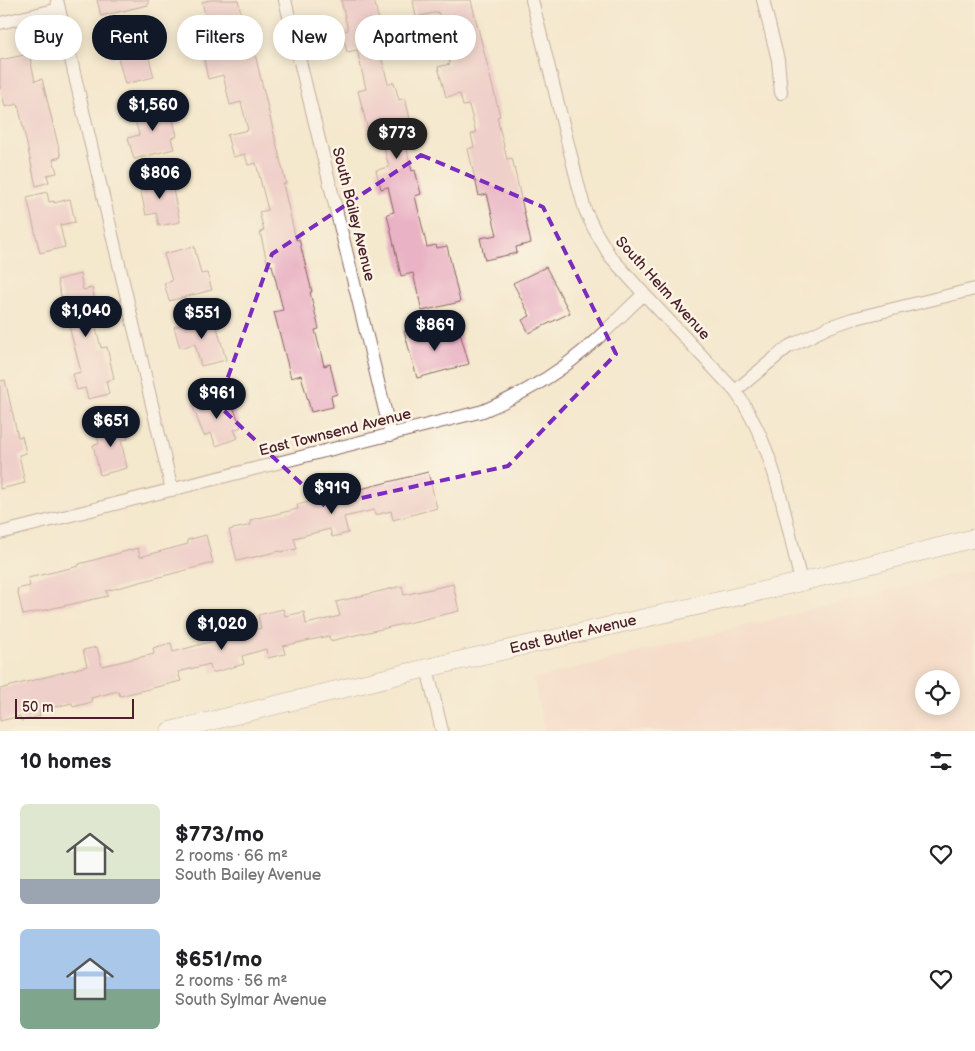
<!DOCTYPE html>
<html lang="en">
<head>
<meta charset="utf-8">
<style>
	body { margin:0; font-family:"Balsamiq Sans",sans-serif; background:#f6f6f6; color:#202124; height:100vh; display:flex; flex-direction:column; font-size:19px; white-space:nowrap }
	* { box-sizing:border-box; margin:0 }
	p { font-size:16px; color:#757577 }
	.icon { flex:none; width:28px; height:28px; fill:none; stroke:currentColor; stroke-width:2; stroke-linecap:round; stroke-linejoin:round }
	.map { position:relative; height:731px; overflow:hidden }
	.details { display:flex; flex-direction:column; background:#fff; flex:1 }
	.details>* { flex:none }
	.hud { position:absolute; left:15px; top:15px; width:500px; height:45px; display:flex; gap:10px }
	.fabs { position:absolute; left:915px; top:670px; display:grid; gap:10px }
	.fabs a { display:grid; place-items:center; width:45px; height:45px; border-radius:50%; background:#fff; box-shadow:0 2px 12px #0003; font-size:25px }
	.scale { position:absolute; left:15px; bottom:12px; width:119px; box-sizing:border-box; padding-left:5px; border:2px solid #4a1f2b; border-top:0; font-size:14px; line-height:18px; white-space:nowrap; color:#4a1f2b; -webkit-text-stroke:4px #fcf5e5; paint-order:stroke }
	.price { position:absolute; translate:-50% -42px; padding:0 11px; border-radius:18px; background:#111827; color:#fff; font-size:16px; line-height:32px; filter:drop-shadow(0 1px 2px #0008) }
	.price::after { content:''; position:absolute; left:50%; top:30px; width:15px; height:11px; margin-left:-8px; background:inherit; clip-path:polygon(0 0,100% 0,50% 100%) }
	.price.on { background:#222; color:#fff }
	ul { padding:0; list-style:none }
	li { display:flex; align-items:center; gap:15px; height:125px; padding:0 20px }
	li span { display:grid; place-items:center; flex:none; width:140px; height:100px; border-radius:8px; color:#555 }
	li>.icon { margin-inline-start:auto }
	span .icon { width:60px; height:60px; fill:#fffc; stroke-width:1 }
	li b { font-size:21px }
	h2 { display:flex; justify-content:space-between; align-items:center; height:60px; padding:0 20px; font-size:21px }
	.pill { padding:0 18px; border-radius:22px; background:#fff; box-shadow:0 2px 12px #0003; font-size:18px; line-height:45px }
	.pill.on { background:#111827; color:#fff }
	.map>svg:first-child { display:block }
	.built { fill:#f7d1c6; fill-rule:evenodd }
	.building { fill:#e9b2c5 }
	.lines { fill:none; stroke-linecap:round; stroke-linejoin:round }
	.street-casing { stroke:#866564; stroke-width:14 }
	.secondary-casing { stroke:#866564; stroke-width:19 }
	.street { stroke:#fff; stroke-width:12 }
	.secondary { stroke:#fff; stroke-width:18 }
	.marked { fill:none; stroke:#7b2cbf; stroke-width:4; stroke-dasharray:10 6; stroke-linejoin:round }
	.labels { text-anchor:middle; stroke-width:5; stroke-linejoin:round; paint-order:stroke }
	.street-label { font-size:15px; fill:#4a1f2b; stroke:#fcf5e5 }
</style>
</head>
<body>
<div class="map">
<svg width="975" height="731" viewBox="0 0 975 731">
	<rect width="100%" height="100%" fill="#fcf5e5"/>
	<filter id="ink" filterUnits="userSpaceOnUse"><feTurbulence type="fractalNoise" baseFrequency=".02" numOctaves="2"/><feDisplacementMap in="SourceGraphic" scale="10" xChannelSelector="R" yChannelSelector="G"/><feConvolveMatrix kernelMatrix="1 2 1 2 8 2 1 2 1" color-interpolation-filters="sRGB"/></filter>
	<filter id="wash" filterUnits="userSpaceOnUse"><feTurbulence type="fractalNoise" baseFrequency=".0096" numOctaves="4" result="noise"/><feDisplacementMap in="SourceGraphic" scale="20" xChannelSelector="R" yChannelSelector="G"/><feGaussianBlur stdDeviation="1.12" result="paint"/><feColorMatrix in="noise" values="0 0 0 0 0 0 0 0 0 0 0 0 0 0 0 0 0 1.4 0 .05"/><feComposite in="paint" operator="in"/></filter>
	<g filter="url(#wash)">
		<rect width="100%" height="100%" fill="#f4e8cd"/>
		<!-- built -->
		<path class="built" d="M975 569V731H545L533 679ZM924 679H951V706H924Z"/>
		<g id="blocks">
			<!-- building -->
			<path class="building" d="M97 0H148V5L101 16Z
				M210 0H238L250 51 254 50 286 184H283L296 240 299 239 312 292H310L319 329 315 330 324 366 330 364 337 394 331 396 333 407 311 412 301 375 291 378 274 312 283 310 272 265 268 266 260 232 264 230 259 212 268 210 256 163 248 165 245 154 233 157 227 135 248 130 241 102 230 105 223 75 208 79 199 37 210 34 202 2Z
				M341 0H374L379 21 386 20 391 41 378 44 388 84 394 82 399 100 405 98 410 119 400 122 412 171 415 170 421 194 415 196 427 247 436 245 437 248 447 246 460 302 422 311 413 273 401 276 387 214 394 212 388 187 381 189 376 170 389 167 380 132 369 134 358 91 366 89 357 50 347 52 342 32 348 30Z
				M413 0H471L500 116 497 117 507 159 512 158 531 243 516 247 517 253 485 260 480 238 497 235 487 194 479 196 468 149 474 147 471 134 476 133 469 105 463 106 460 94 446 97 438 67 450 64 438 12 416 17Z
				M148 30 153 48 147 50 154 77 125 84 118 57 110 58 106 41Z
				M29 54 35 81 42 79 61 157 53 159 57 173 47 175 49 182 36 186 18 104 5 107 0 85V60Z
				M169 103 177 136 171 138 174 149 134 159 128 138 139 135 133 113Z
				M170 176 180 222 159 226 156 213 146 215 139 183Z
				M47 192 49 202 54 201V203L70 199 75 222 60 225 65 247 40 253 27 197Z
				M194 246 201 274 207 273 212 290 169 301 164 283 172 281 164 254Z
				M546 267 570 313 529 333 522 320 530 316 513 283Z
				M80 274 83 290 92 288 99 319 94 320 101 348 107 347 114 379 106 381 109 394 88 399 85 388 77 390 73 374 81 372 57 280Z
				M214 316 226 360 201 366 195 344 180 348 174 327Z
				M426 325 430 341 460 333 469 364 417 378 404 331Z
				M5 380 18 437 22 436 26 453 19 455 25 483 0 489V381Z
				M221 395 226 406 232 404 241 427 234 430 238 438 216 446 211 433 204 436 192 405Z
				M124 421 128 439 121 440 127 468 100 475 93 445 99 444 95 428Z
				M428 472 437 508 393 520 391 511 375 515 374 510 344 517 348 533 332 537 330 529 294 538 297 549 280 552V551L237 561 229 530 251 525 250 520 298 509 297 505Z
				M206 535 213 563 106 591 108 596 23 615 17 589 30 586 28 578 79 566V564L138 548 140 557 188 544 187 540Z
				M453 584 459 611 330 641 329 636 283 646 285 654 268 658 266 649 242 656 244 664 212 673 210 664 178 672 181 681 120 696 118 691 91 698 92 702 73 707 72 703 39 711 40 716 21 721 20 716 0 721V689L87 666 83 650 97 647 102 666 154 654 153 648 171 643 173 652 261 628 258 615 283 609 285 616 304 612 306 624 340 616 336 602 402 586 404 595Z"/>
		</g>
	</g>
	<g filter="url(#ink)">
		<use href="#blocks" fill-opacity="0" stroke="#866564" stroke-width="1"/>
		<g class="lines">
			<!-- street casing -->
			<g class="street-casing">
				<path id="street" d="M57 0 172 490
					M285 0 391 435
					M532 0 579 188 585 210 594 229 610 256 644 294 735 391C775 446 785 517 801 582
					M763 0 778 60 781 93
					M0 23 59 9
					M735 391 788 347 829 327 852 319 975 289
					M0 533 483 411C519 396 553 377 582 352 604 334 623 313 644 294
					M427 668 442 731"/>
			</g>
			<!-- secondary casing -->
			<g class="secondary-casing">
				<path id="secondary" d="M170 731 427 668 801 582 975 538"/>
			</g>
			<!-- street -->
			<use href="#street" class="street"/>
			<!-- secondary -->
			<use href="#secondary" class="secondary"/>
		</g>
	</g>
	<!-- marked area -->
	<path d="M0 0H975V731H0ZM421 155 543 207 616 354 508 466 325 506 218 405 272 254Z" fill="#f4e8cd" fill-opacity=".55" fill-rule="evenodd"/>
	<path class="marked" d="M421 155 543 207 616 354 508 466 325 506 218 405 272 254Z"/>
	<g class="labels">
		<!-- street labels -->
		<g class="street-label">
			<text transform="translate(354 214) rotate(76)" y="5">South Bailey Avenue</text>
			<text transform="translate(663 288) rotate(48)" y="5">South Helm Avenue</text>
			<text transform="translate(335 432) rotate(-14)" y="5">East Townsend Avenue</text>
			<text transform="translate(573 634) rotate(-13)" y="5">East Butler Avenue</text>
		</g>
	</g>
</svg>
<div class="fabs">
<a><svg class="icon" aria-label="locate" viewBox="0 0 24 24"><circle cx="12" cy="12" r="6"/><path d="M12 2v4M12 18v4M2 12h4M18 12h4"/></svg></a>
</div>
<div class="scale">50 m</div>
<b class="price" style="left:153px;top:132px">$1,560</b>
<b class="price on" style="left:397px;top:160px">$773</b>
<b class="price" style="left:160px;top:200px">$806</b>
<b class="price" style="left:86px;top:338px">$1,040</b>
<b class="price" style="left:202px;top:340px">$551</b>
<b class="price" style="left:435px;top:352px">$869</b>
<b class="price" style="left:217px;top:420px">$961</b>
<b class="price" style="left:111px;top:448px">$651</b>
<b class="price" style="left:332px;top:515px">$919</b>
<b class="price" style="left:222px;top:651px">$1,020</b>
<div class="hud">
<a class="pill">Buy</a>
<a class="pill on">Rent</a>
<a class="pill">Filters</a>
<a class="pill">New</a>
<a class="pill">Apartment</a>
</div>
</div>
<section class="details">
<h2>10 homes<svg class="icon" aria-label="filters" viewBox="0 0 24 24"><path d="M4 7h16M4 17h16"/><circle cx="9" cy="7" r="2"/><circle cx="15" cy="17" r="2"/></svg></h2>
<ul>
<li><span style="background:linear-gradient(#dfe7d0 75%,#9aa5b1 0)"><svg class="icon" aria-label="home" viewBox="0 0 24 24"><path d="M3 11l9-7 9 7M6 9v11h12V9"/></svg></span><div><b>$773/mo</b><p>2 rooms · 66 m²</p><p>South Bailey Avenue</p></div><svg class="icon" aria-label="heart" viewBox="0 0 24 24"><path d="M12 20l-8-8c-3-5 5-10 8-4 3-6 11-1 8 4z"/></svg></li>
<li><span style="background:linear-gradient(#a9c7e8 60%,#7fa58c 0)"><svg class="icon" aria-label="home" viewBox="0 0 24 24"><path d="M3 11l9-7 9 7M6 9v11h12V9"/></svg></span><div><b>$651/mo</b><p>2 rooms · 56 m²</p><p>South Sylmar Avenue</p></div><svg class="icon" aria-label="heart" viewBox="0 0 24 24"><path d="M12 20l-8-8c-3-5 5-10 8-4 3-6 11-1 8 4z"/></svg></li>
</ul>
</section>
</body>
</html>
